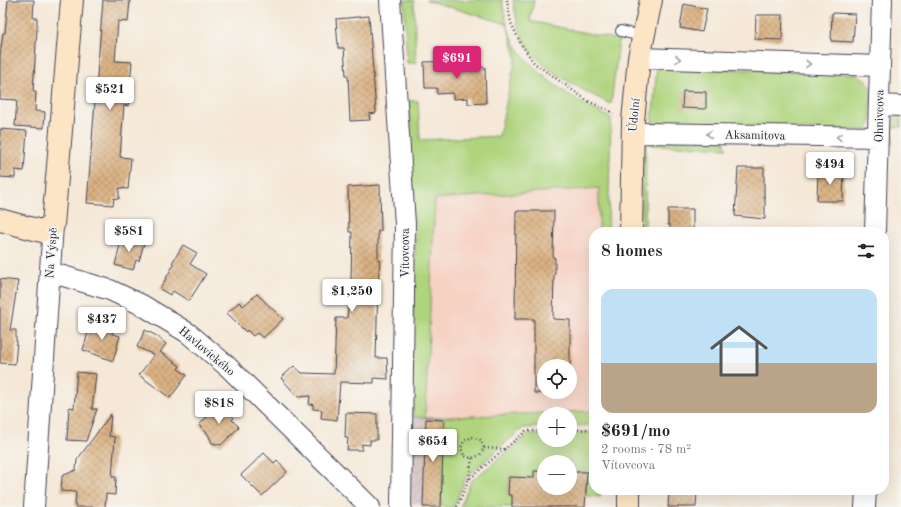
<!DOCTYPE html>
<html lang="en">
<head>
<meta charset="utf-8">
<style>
	body { margin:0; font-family:"Old Standard TT",serif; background:#f6f6f6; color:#222; height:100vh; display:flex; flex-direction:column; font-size:15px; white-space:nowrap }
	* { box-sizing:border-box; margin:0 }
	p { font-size:13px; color:#767676 }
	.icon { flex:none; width:22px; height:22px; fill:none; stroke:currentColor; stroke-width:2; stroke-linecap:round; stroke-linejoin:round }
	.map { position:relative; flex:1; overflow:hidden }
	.details { position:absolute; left:589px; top:227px; width:300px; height:268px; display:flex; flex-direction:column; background:#fff; border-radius:16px; box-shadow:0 4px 16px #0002 }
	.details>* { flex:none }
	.fabs { position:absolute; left:537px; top:359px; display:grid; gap:8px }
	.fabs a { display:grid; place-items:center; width:40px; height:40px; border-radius:50%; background:#fff; box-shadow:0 4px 16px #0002; font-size:20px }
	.price { position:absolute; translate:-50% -34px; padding:0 9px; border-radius:4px; background:#fff; color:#222; font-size:13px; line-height:26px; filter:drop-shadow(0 1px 2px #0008) }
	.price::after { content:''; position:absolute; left:50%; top:24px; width:12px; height:9px; margin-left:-6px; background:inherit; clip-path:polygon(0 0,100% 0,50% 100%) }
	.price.selected { background:#db2777; color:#fff }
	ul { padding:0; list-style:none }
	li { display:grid; align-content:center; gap:8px; height:212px; padding:0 12px }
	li+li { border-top:1px solid #e0e0e0 }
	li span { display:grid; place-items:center; height:124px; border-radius:12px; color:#555 }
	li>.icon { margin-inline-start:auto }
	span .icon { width:72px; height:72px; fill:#fffc; stroke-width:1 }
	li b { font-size:17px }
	h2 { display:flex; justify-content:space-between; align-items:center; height:48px; padding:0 12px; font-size:17px }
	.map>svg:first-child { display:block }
	.built { fill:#f6d2c3; fill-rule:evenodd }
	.industrial { fill:url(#industrial-furrows) }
	.green { fill:#afd47d; stroke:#687b5c }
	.building { fill:url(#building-cross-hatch) }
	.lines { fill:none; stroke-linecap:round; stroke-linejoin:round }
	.lane-casing { stroke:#424052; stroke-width:12 }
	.street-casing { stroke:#424052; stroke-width:22 }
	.secondary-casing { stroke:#424052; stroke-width:24 }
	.path { stroke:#424052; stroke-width:2.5; stroke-dasharray:1 3; stroke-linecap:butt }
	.lane { stroke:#fff; stroke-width:10 }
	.street { stroke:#fff; stroke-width:20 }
	.secondary { stroke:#fce5c4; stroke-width:22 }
	.oneway { stroke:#9c9ca7 }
	.labels { text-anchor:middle; stroke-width:3; stroke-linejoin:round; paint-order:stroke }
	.street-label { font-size:12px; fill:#22223b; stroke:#f6f6f2 }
</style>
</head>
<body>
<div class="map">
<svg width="901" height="507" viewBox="0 0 901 507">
	<defs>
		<pattern id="industrial-furrows" width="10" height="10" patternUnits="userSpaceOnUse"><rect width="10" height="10" fill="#d1bfbd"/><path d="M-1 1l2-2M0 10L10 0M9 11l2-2" fill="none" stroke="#b3a4a3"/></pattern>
		<pattern id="building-cross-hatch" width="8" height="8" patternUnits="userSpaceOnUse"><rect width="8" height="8" fill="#dbb283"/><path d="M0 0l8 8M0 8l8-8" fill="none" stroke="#b1906c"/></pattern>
	</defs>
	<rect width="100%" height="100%" fill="#f6f6f2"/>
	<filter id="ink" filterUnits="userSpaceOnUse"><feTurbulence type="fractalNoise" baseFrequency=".025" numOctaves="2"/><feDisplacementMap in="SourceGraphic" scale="8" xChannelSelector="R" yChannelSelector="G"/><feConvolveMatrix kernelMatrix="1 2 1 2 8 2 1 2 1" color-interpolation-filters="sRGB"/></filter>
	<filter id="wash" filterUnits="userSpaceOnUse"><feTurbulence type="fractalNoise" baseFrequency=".012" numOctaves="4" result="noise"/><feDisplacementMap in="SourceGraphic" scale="16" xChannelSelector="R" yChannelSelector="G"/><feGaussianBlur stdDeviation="0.9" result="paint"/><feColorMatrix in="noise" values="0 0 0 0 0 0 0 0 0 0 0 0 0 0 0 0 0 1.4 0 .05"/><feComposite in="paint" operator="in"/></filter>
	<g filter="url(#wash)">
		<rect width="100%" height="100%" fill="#f5e8d7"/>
		<!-- built -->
		<path class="built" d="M599 188V232H594V411L425 418 435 199ZM544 366H570V392H544Z"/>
		<!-- industrial -->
		<path class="industrial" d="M410 416 444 420 441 507H423L418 503 409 505Z"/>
		<!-- green -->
		<path class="green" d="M404 0H414L416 63H407Z
			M426 0H502C505 17 508 35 518 49 540 79 578 102 611 118L608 232H599V188L435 199 425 418 594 411V425L570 426V414H544V427L523 428 466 477 454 507H441L444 420 410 416 415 246 408 101H418L420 140 499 136 516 57 507 24Z
			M513 0H534L530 21 619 40 611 104C585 92 534 66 523 39 518 27 515 13 513 0Z
			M657 66 856 74 866 80 871 87V122L866 130 664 129 652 123Z
			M901 114V127H893V143L886 142C887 130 889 119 901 114Z
			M651 140 724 141 727 148 651 145Z
			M646 141 645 232H641L642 143Z
			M594 432V490H605L600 497 586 496 587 472H570V462H544V471H534V478L509 477 508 495H512V507H460L471 481 529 434H544V440H570V433Z"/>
		<g id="blocks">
			<!-- building -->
			<path class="building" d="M8 0H34L33 18H37V28L33 92H36L35 111 45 112 44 128 15 126 17 100 0 99V56L3 33H5Z
				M103 0H130L128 22 118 21 115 61 132 62 128 106 124 105 120 157 131 158 128 189 119 188V199L114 198 113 205 87 203Z
				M684 4 707 9 702 32 680 28Z
				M832 13 855 14 853 42 831 41Z
				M756 15H783L782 40 755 39Z
				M369 16 376 113 369 114 370 120 350 121 348 76H346L344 48H338L336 19Z
				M454 60 470 65V68L485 67 486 103 468 104V98L453 99V93L437 94V88H425L424 62 453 61Z
				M683 91 706 92V108L704 109 682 108Z
				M0 129 27 131 24 171 15 170V178L0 177Z
				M738 168H764V197H765V219L735 216Z
				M818 170H844L843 201H817Z
				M380 185 381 231H378V260H380L378 283 376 358H387L388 379 374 378V383L340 382 337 420 321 418 322 410 313 409V404L309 405 310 396 298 397 281 378 294 366 302 373 334 374 336 318H347L351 282 352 232H349L348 187Z
				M668 209H693V232H670V225H668Z
				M516 211H554L553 258H555V274H554L553 319 570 320V366H544V392H570V393H534V319H515Z
				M122 237 144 243 139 261 136 260 133 270 115 265Z
				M183 245 197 253 190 264 206 274 189 301 173 291 170 295 160 289 174 264 172 263Z
				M0 279 18 281 10 330H16V341H17L15 364 0 363Z
				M257 294 283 319 263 338 257 333 253 336 247 330 246 332 227 313 239 302 243 306Z
				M95 321 114 327 112 334 120 336 113 361 83 350 90 326 93 327Z
				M145 330 157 336 166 344 160 352 180 366 178 369 187 375 170 398 139 375 154 355 137 347Z
				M77 372 96 374 92 409H97L86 441 67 440 69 407 74 408Z
				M221 404 234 418 232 420 239 427 221 445 212 443 208 434 199 425 209 415 210 407H217Z
				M346 413 377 414V440H370V445L362 444V450H347L348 438H345Z
				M111 414 109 436 115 437 112 477H116L115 495 106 494 105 507H75L76 492 61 491 62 476 76 470 77 460Z
				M426 419 444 420 441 507H423Z
				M264 453 274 463 277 460 287 472 262 496 241 475Z
				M534 471H544V488H570V472H587L585 507H512V495H508L509 477 534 478Z
				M669 490H697L696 507H668Z"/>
		</g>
	</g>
	<g filter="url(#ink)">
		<use href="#blocks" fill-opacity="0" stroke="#424052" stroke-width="1"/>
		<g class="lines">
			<!-- lane casing -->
			<g class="lane-casing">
				<path id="lane" d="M621 31 644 37"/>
			</g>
			<!-- street casing -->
			<g class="street-casing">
				<path id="street" d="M390 0 405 224 401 507
					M639 58 880 66
					M879 105 901 106
					M632 134 647 133 878 137
					M875 232 882 0
					M50 272 110 290 142 305 188 333 227 366 370 507
					M34 507 53 225
					M865 507 866 490"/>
			</g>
			<!-- secondary casing -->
			<g class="secondary-casing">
				<path id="secondary" d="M0 220 41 231 53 225 72 0
					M631 232 633 121 639 58 651 0
					M629 507V490"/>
			</g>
			<!-- path -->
			<path class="path" d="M507 0 511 23 520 42 534 63 588 101 614 113
				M570 430 594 429
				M472 437 480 440 484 448 480 455 472 458 464 456 461 448 464 441Z
				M484 448 505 449
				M469 479 472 458
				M457 507 469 479 526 431H544"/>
			<!-- lane -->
			<use href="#lane" class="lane"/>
			<!-- street -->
			<use href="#street" class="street"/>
			<!-- secondary -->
			<use href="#secondary" class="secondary"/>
		</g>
		<!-- one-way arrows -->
		<defs><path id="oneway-chevron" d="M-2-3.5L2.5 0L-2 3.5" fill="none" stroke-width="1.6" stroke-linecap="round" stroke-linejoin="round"/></defs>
		<g class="oneway">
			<use href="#oneway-chevron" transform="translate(678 59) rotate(2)"/>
			<use href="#oneway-chevron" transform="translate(808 64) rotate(2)"/>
			<use href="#oneway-chevron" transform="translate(709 134) rotate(-179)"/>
			<use href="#oneway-chevron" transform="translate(839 137) rotate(-179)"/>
		</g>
	</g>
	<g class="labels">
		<!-- street labels -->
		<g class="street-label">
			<text transform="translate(634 115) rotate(-85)" y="4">Údolní</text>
			<text transform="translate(879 116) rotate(-89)" y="4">Ohnivcova</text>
			<text transform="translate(755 135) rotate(1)" y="4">Aksamitova</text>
			<text transform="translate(51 253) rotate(-86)" y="4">Na Výspě</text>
			<text transform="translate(405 253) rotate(-90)" y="4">Vítovcova</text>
			<text transform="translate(207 351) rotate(40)" y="4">Havlovického</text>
		</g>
	</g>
</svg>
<div class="fabs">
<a><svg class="icon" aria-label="locate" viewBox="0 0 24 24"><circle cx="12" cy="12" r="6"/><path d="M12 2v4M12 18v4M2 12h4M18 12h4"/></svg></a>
<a>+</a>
<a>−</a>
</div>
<b class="price selected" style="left:457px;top:80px">$691</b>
<b class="price" style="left:110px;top:111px">$521</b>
<b class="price" style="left:830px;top:186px">$494</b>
<b class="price" style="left:129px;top:253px">$581</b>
<b class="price" style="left:352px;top:313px">$1,250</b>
<b class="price" style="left:102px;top:341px">$437</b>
<b class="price" style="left:219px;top:425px">$818</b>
<b class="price" style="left:433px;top:463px">$654</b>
<section class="details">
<h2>8 homes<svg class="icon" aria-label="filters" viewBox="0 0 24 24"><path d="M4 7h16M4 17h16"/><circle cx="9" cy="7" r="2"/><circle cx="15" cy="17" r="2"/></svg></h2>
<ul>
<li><span style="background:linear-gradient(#bfe0f5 60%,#b9a48a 0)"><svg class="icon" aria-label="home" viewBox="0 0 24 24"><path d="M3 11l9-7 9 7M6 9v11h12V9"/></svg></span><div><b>$691/mo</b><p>2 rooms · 78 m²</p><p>Vítovcova</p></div></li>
</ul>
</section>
</div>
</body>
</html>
